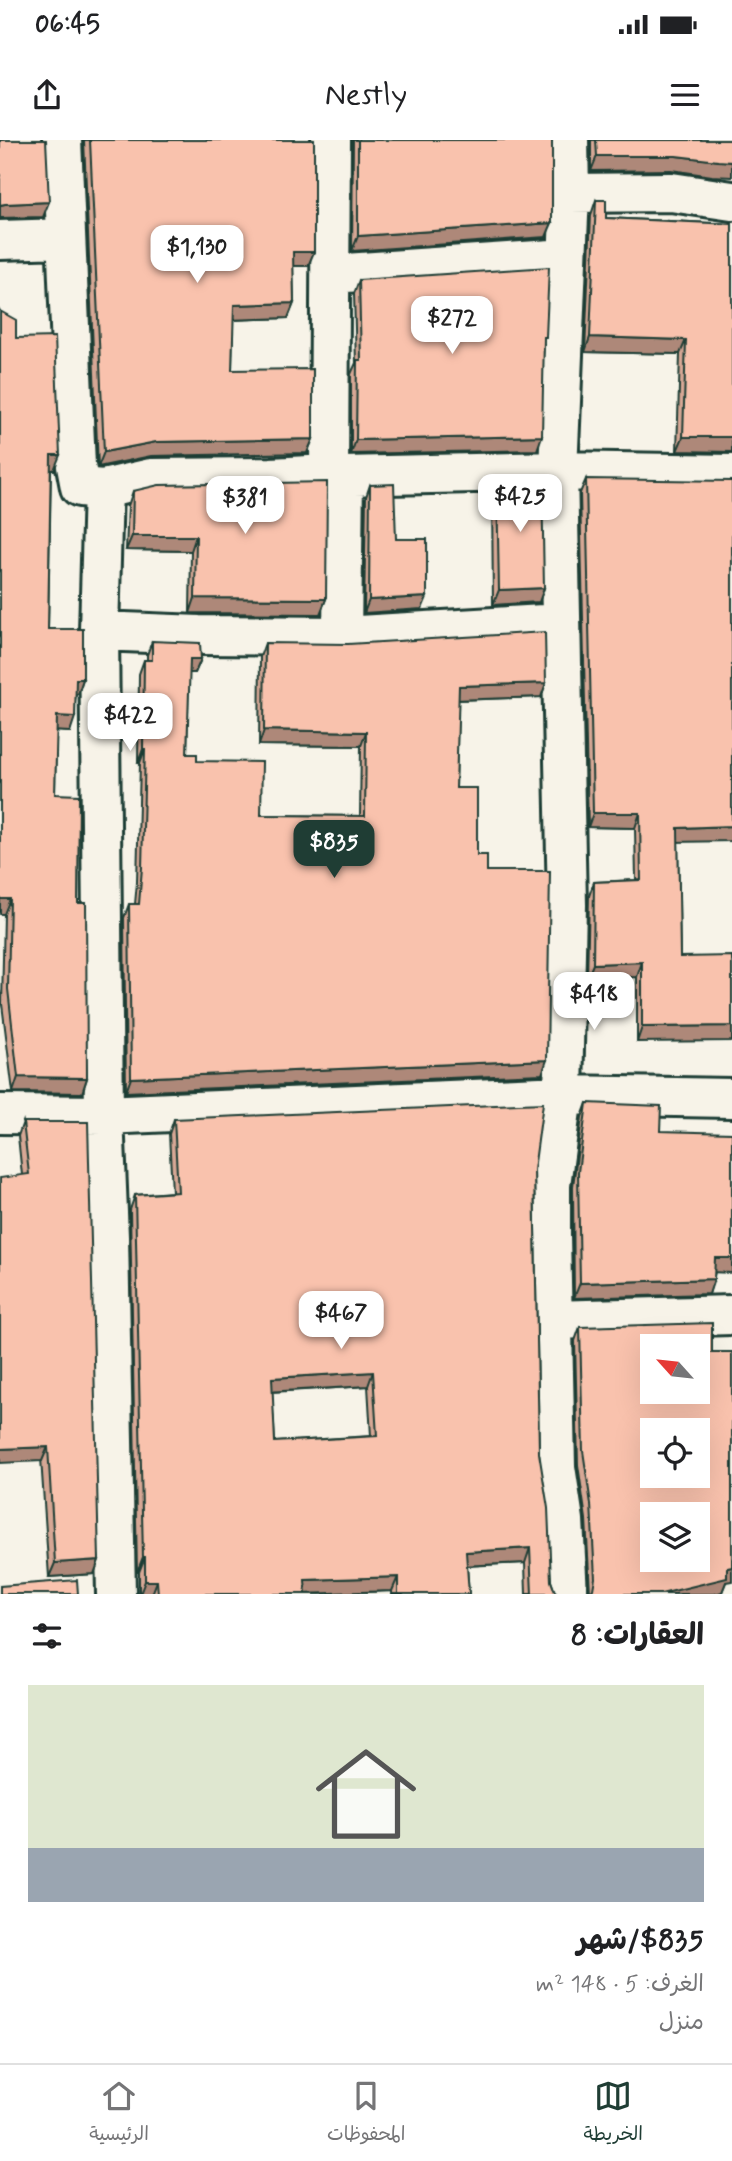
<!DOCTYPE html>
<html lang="ar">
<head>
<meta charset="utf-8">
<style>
	body { margin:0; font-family:Mynerve,"Playpen Sans Arabic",sans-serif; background:#f6f6f6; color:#202124; direction:rtl; height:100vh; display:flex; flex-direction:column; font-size:26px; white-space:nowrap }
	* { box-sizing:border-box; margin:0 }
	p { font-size:23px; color:#757577 }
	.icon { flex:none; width:38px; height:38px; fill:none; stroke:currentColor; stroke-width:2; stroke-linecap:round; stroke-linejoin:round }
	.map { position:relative; height:1454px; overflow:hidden; direction:ltr }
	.details { display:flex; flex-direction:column; background:#fff; flex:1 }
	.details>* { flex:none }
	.needle { width:46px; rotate:297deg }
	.fabs { position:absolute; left:640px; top:1194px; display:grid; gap:14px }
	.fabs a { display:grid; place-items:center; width:70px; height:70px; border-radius:0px; background:#fff; box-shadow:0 7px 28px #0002; font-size:35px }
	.price { position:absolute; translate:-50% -60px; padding:0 16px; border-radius:14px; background:#fff; color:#222; font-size:23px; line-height:46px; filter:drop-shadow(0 2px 4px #0008) }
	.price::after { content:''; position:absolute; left:50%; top:42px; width:21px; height:16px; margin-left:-10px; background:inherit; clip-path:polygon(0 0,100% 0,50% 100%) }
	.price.selected { background:#1f3d34; color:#fff }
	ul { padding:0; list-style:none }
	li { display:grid; align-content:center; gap:14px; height:371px; padding:0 28px }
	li+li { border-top:2px solid #e0e0e0 }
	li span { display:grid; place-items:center; height:217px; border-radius:0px; color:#555 }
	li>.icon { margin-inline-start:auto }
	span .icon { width:126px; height:126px; fill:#fffc; stroke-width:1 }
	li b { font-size:30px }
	h2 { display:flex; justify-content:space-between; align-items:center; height:84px; padding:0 28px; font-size:30px }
	.status { display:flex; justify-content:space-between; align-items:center; height:49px; padding:0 35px; background:#fff; direction:ltr }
	.status svg { height:19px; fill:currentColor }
	header { display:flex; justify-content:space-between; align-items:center; height:91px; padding:0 28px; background:#fff; font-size:32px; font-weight:600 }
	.dock { display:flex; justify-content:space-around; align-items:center; height:98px; border-top:2px solid #e0e0e0; background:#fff; font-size:19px; color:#757577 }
	.dock a { display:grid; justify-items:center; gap:4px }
	.dock .selected { color:#1f3d34 }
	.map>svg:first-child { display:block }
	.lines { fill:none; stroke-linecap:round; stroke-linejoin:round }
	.street-casing { stroke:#1f3d34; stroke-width:44 }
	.street { stroke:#f7f3e8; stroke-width:38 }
	.wall { fill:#d6a795; stroke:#1f3d34; stroke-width:2; fill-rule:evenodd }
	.shaded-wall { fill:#ae8879; stroke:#1f3d34; stroke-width:2 }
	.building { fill:#f9c2ad; stroke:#1f3d34; stroke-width:2; fill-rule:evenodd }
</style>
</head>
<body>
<div class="status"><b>06:45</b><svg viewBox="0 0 49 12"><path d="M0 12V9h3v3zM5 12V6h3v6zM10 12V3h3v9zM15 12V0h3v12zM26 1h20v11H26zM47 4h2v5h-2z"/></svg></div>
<header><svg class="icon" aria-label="menu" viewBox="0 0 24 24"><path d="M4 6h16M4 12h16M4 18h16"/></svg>Nestly<svg class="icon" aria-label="share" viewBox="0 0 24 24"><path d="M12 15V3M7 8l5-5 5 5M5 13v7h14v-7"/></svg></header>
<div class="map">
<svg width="732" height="1454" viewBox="0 0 732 1454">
	<rect width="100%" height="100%" fill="#f7f3e8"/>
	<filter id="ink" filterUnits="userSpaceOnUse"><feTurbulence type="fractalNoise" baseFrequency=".0143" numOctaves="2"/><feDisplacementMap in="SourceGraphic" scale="14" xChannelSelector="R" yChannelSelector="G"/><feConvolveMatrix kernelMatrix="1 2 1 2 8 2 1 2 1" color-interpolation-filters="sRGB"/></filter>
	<g filter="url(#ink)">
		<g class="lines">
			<!-- street casing -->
			<g class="street-casing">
				<path id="street" d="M62 0 76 326 80 347 103 349
					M570 53 671 52 732 61
					M0 100 65 98
					M331 134 567 118
					M329 334 331 0
					M99 491 199 495 342 496 561 483
					M342 496 344 336
					M0 974 104 975 563 955 732 958
					M552 1180 732 1175
					M116 1454 109 1097 104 975 99 491 103 349 151 338 271 337 329 334 344 336 558 331 732 334
					M568 1454 564 1380 556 1327 551 1096V1045L563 955 567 765 558 331 570 53 569 0"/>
			</g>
			<!-- street -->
			<use href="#street" class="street"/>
		</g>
		<!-- wall -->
		<path class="wall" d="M84 0H314L308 126H293L294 163 288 178 233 180 232 230 313 299 307 313 151 316 98 327Z
			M353 0H552L546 97 352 111Z
			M591 0H732L712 36 671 30 591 31Z
			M596 60 606 78 732 84V312L677 311 680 214 585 212 591 75Z
			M359 140 544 204 537 310 351 314V234L356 223 354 154Z
			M0 171 16 198 54 330H51L48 489 83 539 78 554H76L70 592 56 591 55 654 78 763 87 938 82 953 13 952 2 864 4 774H0Z
			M586 339 678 702 680 817 637 902V837L587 838 589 756 594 742 636 740 635 688 588 687 580 353Z
			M497 340 544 448 539 462 493 465 492 354Z
			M370 345 396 399 422 469 364 473 366 357Z
			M133 351 326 459 320 474 190 473 191 411 126 410 128 366Z
			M152 501 201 519 195 533H189L187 614 261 675 360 676 361 606 259 605 260 517 265 503 546 543 541 557 458 560 456 648 477 715 487 731 542 934 126 952 124 778 129 764H135L137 742 140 623H138L139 534 144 520H147V515Z
			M587 963 660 991 715 1132 709 1154 574 1158 573 1046 582 977Z
			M174 979 534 1030 539 1313 551 1441 555 1452 558 1454H526L525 1423 467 1426 469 1454H392V1451L320 1454H139V1432H137L130 1070 135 1055 172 1052 169 994ZM368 1246 371 1296 275 1302 272 1252Z
			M23 982 99 1420 94 1434 49 1437 22 1035 18 996Z
			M580 1187 712 1212 726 1442 722 1452 715 1454H589L590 1452 586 1379 578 1325 575 1201Z"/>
		<!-- shaded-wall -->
		<path class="shaded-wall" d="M597 16H676L732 22V37L712 36 671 30 591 31Z
			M49 62 43 77 0 78V65L5 64Z
			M552 83 546 97 352 111 358 96Z
			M293 112H314L308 126H288Z
			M294 163 288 178 228 180 234 165Z
			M590 197 686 200 680 214 585 212Z
			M542 296 537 310 351 314 356 300Z
			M683 297H732V312L677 311Z
			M313 299 307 313 151 316 98 327 104 312 156 302Z
			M51 315H60L54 330H46Z
			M132 396H196L191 411 126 410Z
			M544 448 539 462 493 465 499 450Z
			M427 457 422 469 364 473 369 460Z
			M195 458 326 459 320 474 190 473Z
			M190 519H201L195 533H184Z
			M76 539H83L78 554H70Z
			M546 543 541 557 454 560 459 546Z
			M57 576 75 577 70 592 51 591Z
			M264 590 366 592 361 606 259 605Z
			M143 609H145L140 623H138Z
			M593 673H640L635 688 588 687Z
			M732 686V701L673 702 678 688Z
			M0 759H10L4 774H0Z
			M642 822 637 837 587 838 593 824Z
			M732 886V901L637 902 642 887Z
			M547 920 542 934 126 952 131 938Z
			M18 937 87 938 82 953 13 952Z
			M715 1118H732V1133L710 1132Z
			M714 1139 709 1154 574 1158 580 1143Z
			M373 1232 368 1246 266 1252 272 1238Z
			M48 1307 42 1321 0 1323V1309Z
			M530 1408 525 1423 461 1426 466 1412Z
			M143 1417H145L139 1432H137Z
			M99 1420 94 1434 49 1437 55 1423Z
			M732 1427V1441L726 1442 722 1452 715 1454H661L727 1428Z
			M398 1437 392 1451 300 1454 305 1440Z
			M145 1441H157L152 1454H140Z"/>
		<!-- building -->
		<path class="building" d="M0 0H46L49 62 5 64 0 65Z
			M90 0H314V112H293L294 163 234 165 232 230 313 229V299L156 302 104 312Z
			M358 0H552V83L358 96Z
			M596 0H732V22L718 21 676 16H597Z
			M596 60H606V78L732 84V297H683L686 200 590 197Z
			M549 127 546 197H544L542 296 356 300 357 220H361L359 140Z
			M0 171 16 180V198L55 197 60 315H51L48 489H83V539H76L75 577 57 576 55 654 79 655 78 763H86L87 938 18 937 8 849 10 759H0Z
			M542 339 544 448 499 450 497 340Z
			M586 339 732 341V686L678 688 680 817 732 816V886L642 887V822L593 824 594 742 641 740 640 673H593Z
			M327 342 326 459 195 458 196 396H132L133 351 159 345Z
			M394 344 396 399H427V457L369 460 370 345Z
			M545 492 546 543 459 546 456 648H477V715H487V731H550L547 920 131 938 129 764H139L142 728 145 609H143L144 520H152V501L200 503 201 519H190L187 614H197V621L262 622 261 675 365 676 366 592 264 590 265 503 348 504Z
			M543 963 534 1030 539 1313 548 1368 551 1441 555 1452 558 1454H532L530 1408 466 1412 469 1454H398V1437L305 1440 306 1454H158L157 1441H145V1417H143L135 1055 178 1052 174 979ZM373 1232 377 1296 275 1302 272 1238Z
			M587 963 661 966 660 991 732 993V1118H715L714 1139 580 1143 578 1032Z
			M23 982H88L99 1420 55 1423 48 1307 0 1309V1038L29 1034Z
			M712 1183V1212H732V1427L727 1428V1438L661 1454H589L593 1449 595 1438 591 1364 583 1311 580 1187ZM653 1206H698V1251H653ZM653 1290H698V1335H653ZM653 1374H698V1419H653Z
			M77 1440 78 1454H0V1446Z"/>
	</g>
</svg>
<div class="fabs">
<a><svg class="needle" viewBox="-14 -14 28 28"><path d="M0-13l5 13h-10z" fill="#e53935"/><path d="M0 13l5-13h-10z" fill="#757577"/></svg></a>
<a><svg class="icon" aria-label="locate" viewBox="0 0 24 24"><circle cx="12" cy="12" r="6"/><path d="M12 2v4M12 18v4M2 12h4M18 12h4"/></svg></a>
<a><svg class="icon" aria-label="layers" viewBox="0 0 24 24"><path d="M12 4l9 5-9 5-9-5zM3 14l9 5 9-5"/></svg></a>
</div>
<b class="price" style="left:197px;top:145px">$1,130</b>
<b class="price" style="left:452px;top:216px">$272</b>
<b class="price" style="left:520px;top:394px">$425</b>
<b class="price" style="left:245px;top:396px">$381</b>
<b class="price" style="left:130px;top:613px">$422</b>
<b class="price selected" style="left:334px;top:740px">$835</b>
<b class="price" style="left:594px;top:892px">$418</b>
<b class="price" style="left:341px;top:1211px">$467</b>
</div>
<section class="details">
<h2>العقارات: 8<svg class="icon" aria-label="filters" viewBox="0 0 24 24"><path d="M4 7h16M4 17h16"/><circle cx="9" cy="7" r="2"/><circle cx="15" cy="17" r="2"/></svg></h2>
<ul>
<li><span style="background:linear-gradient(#dfe7d0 75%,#9aa5b1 0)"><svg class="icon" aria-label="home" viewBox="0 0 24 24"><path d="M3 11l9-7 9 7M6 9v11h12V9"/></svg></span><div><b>$835/شهر</b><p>الغرف: 5 · 148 m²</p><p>منزل</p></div></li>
</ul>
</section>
<nav class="dock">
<a class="selected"><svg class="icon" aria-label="map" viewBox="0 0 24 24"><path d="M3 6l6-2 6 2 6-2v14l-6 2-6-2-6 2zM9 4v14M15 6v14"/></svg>الخريطة</a>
<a><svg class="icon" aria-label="saved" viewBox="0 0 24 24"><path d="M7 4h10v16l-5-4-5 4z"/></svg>المحفوظات</a>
<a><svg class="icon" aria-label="home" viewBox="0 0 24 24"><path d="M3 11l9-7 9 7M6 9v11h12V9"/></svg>الرئيسية</a>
</nav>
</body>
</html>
